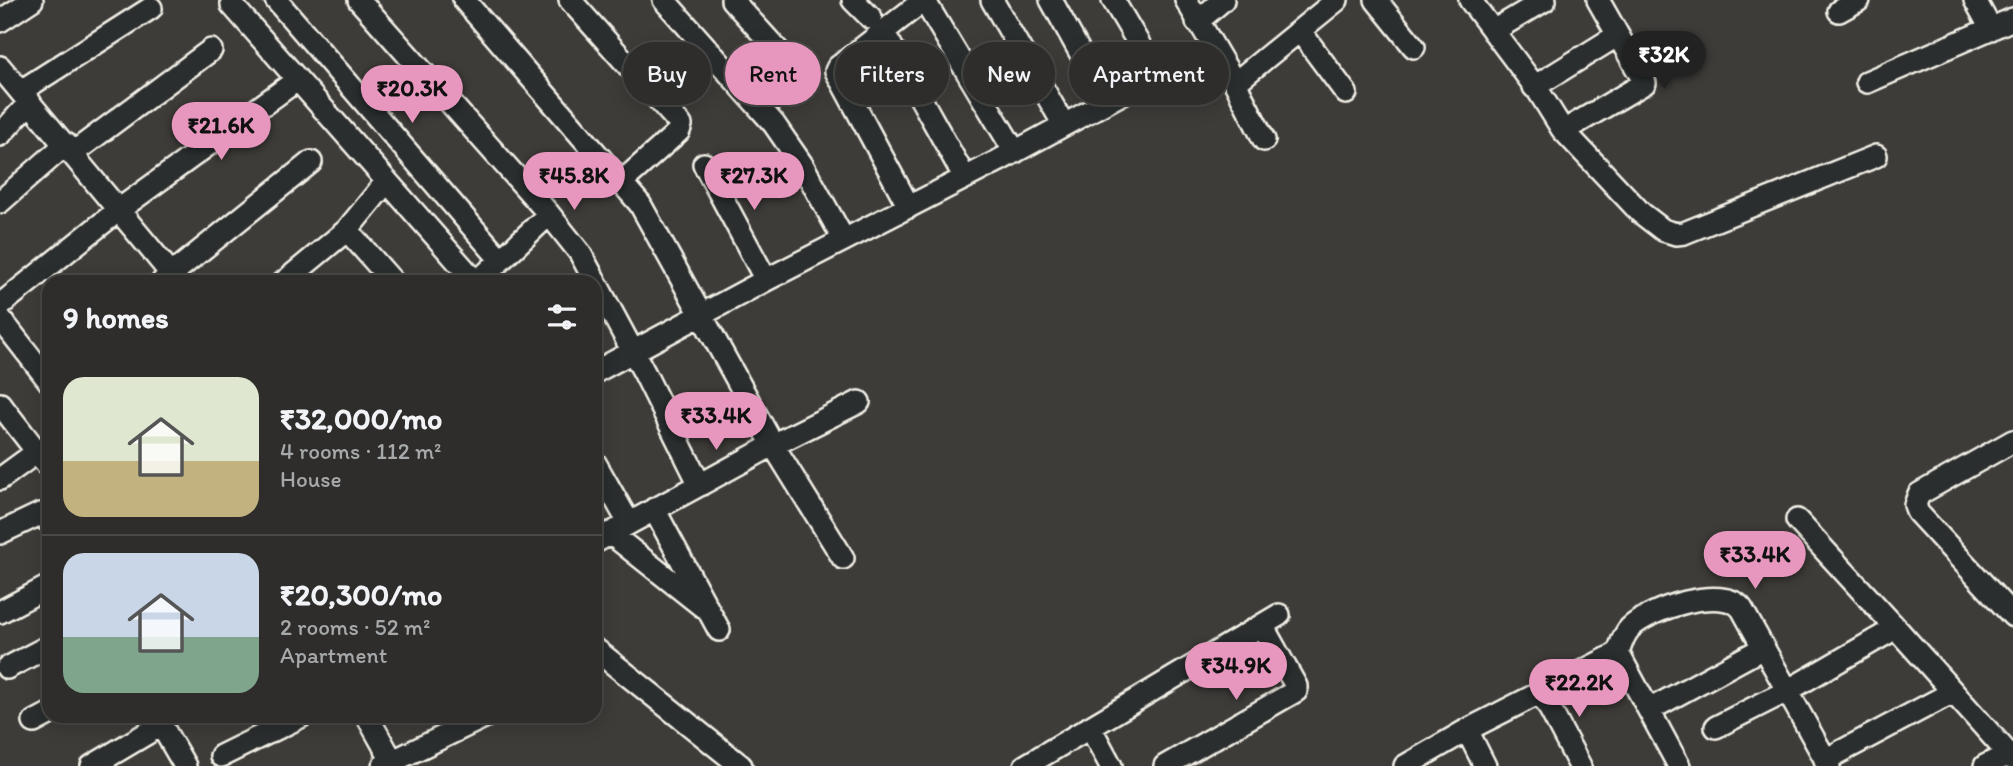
<!DOCTYPE html>
<html lang="en">
<head>
<meta charset="utf-8">
<style>
	body { margin:0; font-family:Itim,sans-serif; background:#363533; color:#f1f3f6; height:100vh; display:flex; flex-direction:column; font-size:26px; white-space:nowrap }
	* { box-sizing:border-box; margin:0 }
	p { font-size:23px; color:#a7a8a9 }
	.icon { flex:none; width:38px; height:38px; fill:none; stroke:currentColor; stroke-width:2; stroke-linecap:round; stroke-linejoin:round }
	.map { position:relative; flex:1; overflow:hidden }
	.sheet { position:absolute; left:42px; top:275px; width:560px; height:448px; display:flex; flex-direction:column; background:#2e2d2b; border-radius:21px; box-shadow:0 4px 18px #0003,0 0 0 2px #494947 }
	.sheet>* { flex:none }
	.top-card { position:absolute; left:623px; top:42px; width:665px; height:63px; display:flex; gap:14px }
	.price { position:absolute; translate:-50% -60px; padding:0 16px; border-radius:24px; background:#e797bd; color:#111; font-size:23px; line-height:46px; filter:drop-shadow(0 2px 4px #0008) }
	.price::after { content:''; position:absolute; left:50%; top:42px; width:21px; height:16px; margin-left:-10px; background:inherit; clip-path:polygon(0 0,100% 0,50% 100%) }
	.price.on { background:#222; color:#fff }
	ul { padding:0; list-style:none }
	li { display:flex; align-items:center; gap:21px; height:175px; padding:0 21px }
	li+li { border-top:2px solid #494947 }
	li span { display:grid; place-items:center; flex:none; width:196px; height:140px; border-radius:21px; color:#555 }
	li>.icon { margin-inline-start:auto }
	span .icon { width:84px; height:84px; fill:#fffc; stroke-width:1 }
	li b { font-size:30px }
	h2 { display:flex; justify-content:space-between; align-items:center; height:84px; padding:0 21px; font-size:30px }
	.tag { padding:0 24px; border-radius:32px; background:#2e2d2b; box-shadow:0 4px 18px #0003,0 0 0 2px #494947; font-size:24px; line-height:63px }
	.tag.on { background:#e797bd; color:#111 }
	.map>svg:first-child { display:block }
	.lines { fill:none; stroke-linecap:round; stroke-linejoin:round }
	.minor-casing { stroke:#f4f1e8; stroke-width:26 }
	.minor { stroke:#2a2d2e; stroke-width:21 }
</style>
</head>
<body>
<div class="map">
<svg width="2013" height="766" viewBox="0 0 2013 766">
	<rect width="100%" height="100%" fill="#3e3c39"/>
	<filter id="ink" filterUnits="userSpaceOnUse"><feTurbulence type="fractalNoise" baseFrequency=".0143" numOctaves="2"/><feDisplacementMap in="SourceGraphic" scale="14" xChannelSelector="R" yChannelSelector="G"/><feConvolveMatrix kernelMatrix="1 2 1 2 8 2 1 2 1" color-interpolation-filters="sRGB"/></filter>
	<g filter="url(#ink)">
		<g class="lines">
			<!-- minor casing -->
			<g class="minor-casing">
				<path id="minor" d="M232 0V5L473 279 479 280 501 260
					M276 0 501 260 549 214
					M359 0 549 214 580 253 645 374 700 485
					M464 0 640 204 773 445 843 558
					M570 0 681 125 679 131 622 182
					M664 0 774 124 803 166 844 240
					M732 0 803 78
					M853 0 871 18
					M924 0 1015 152
					M992 0 1064 125
					M1051 0 1107 101
					M1186 0 1235 83 1264 140
					M1376 0 1414 47
					M1470 0 1539 92 1562 129 1641 213 1663 230 1676 234 1684 233 1876 156
					M1975 0 1991 29
					M1839 11 1859 0
					M0 21 32 0
					M1197 22 1223 0
					M883 31 965 178
					M1300 31 1346 93
					M1493 31 1545 0
					M0 67 178 282
					M1867 82 2013 19
					M1235 83 1337 0
					M1534 87 1618 35
					M21 91 151 8
					M1565 130 1645 83 1598 0
					M0 135 30 102
					M73 153 211 50
					M704 164 766 280
					M0 202 66 144
					M909 207 836 71 838 67 924 0
					M347 230 393 282
					M163 281 311 162
					M284 282 347 230 387 181
					M0 305 120 209 297 80
					M0 318 49 381
					M595 372 766 280 998 161 1149 79 1153 73 1152 66 1113 0
					M0 404 49 467
					M2013 441 1919 494 1915 505 1918 513 2013 616
					M595 463 629 523
					M0 479 37 452
					M654 509 719 630
					M1797 520 1896 628
					M0 533 40 514 46 516 49 522
					M610 533 702 606
					M595 542 773 445 859 402
					M0 612 49 586
					M595 649 741 766
					M1618 653C1621 645 1623 635 1630 628 1649 609 1724 584 1742 609L1829 766
					M7 668 49 646
					M1541 692 1580 766
					M1649 710 1763 648
					M156 716 185 766
					M367 716 395 766
					M34 722 49 714
					M1090 727 1111 766
					M1716 727 1787 691 1896 628 2013 759
					M1467 730 1485 766
					M221 756 302 716
					M1825 760 1953 692
					M92 766 161 725
					M383 766 486 716
					M1025 766 1279 615
					M1165 766 1296 691V686L1262 625
					M1405 766 1467 730 1618 653 1679 766
					M1985 766 2009 754"/>
			</g>
			<!-- minor -->
			<use href="#minor" class="minor"/>
		</g>
	</g>
</svg>
<b class="price on" style="left:1664px;top:91px">₹32K</b>
<b class="price" style="left:412px;top:125px">₹20.3K</b>
<b class="price" style="left:221px;top:162px">₹21.6K</b>
<b class="price" style="left:574px;top:212px">₹45.8K</b>
<b class="price" style="left:754px;top:212px">₹27.3K</b>
<b class="price" style="left:716px;top:452px">₹33.4K</b>
<b class="price" style="left:1755px;top:591px">₹33.4K</b>
<b class="price" style="left:1236px;top:702px">₹34.9K</b>
<b class="price" style="left:1579px;top:719px">₹22.2K</b>
<div class="top-card">
<a class="tag">Buy</a>
<a class="tag on">Rent</a>
<a class="tag">Filters</a>
<a class="tag">New</a>
<a class="tag">Apartment</a>
</div>
<section class="sheet">
<h2>9 homes<svg class="icon" aria-label="filters" viewBox="0 0 24 24"><path d="M4 7h16M4 17h16"/><circle cx="9" cy="7" r="2"/><circle cx="15" cy="17" r="2"/></svg></h2>
<ul>
<li><span style="background:linear-gradient(#dfe7d0 60%,#c2b280 0)"><svg class="icon" aria-label="home" viewBox="0 0 24 24"><path d="M3 11l9-7 9 7M6 9v11h12V9"/></svg></span><div><b>₹32,000/mo</b><p>4 rooms · 112 m²</p><p>House</p></div></li>
<li><span style="background:linear-gradient(#c9d6e8 60%,#7fa58c 0)"><svg class="icon" aria-label="home" viewBox="0 0 24 24"><path d="M3 11l9-7 9 7M6 9v11h12V9"/></svg></span><div><b>₹20,300/mo</b><p>2 rooms · 52 m²</p><p>Apartment</p></div></li>
</ul>
</section>
</div>
</body>
</html>
